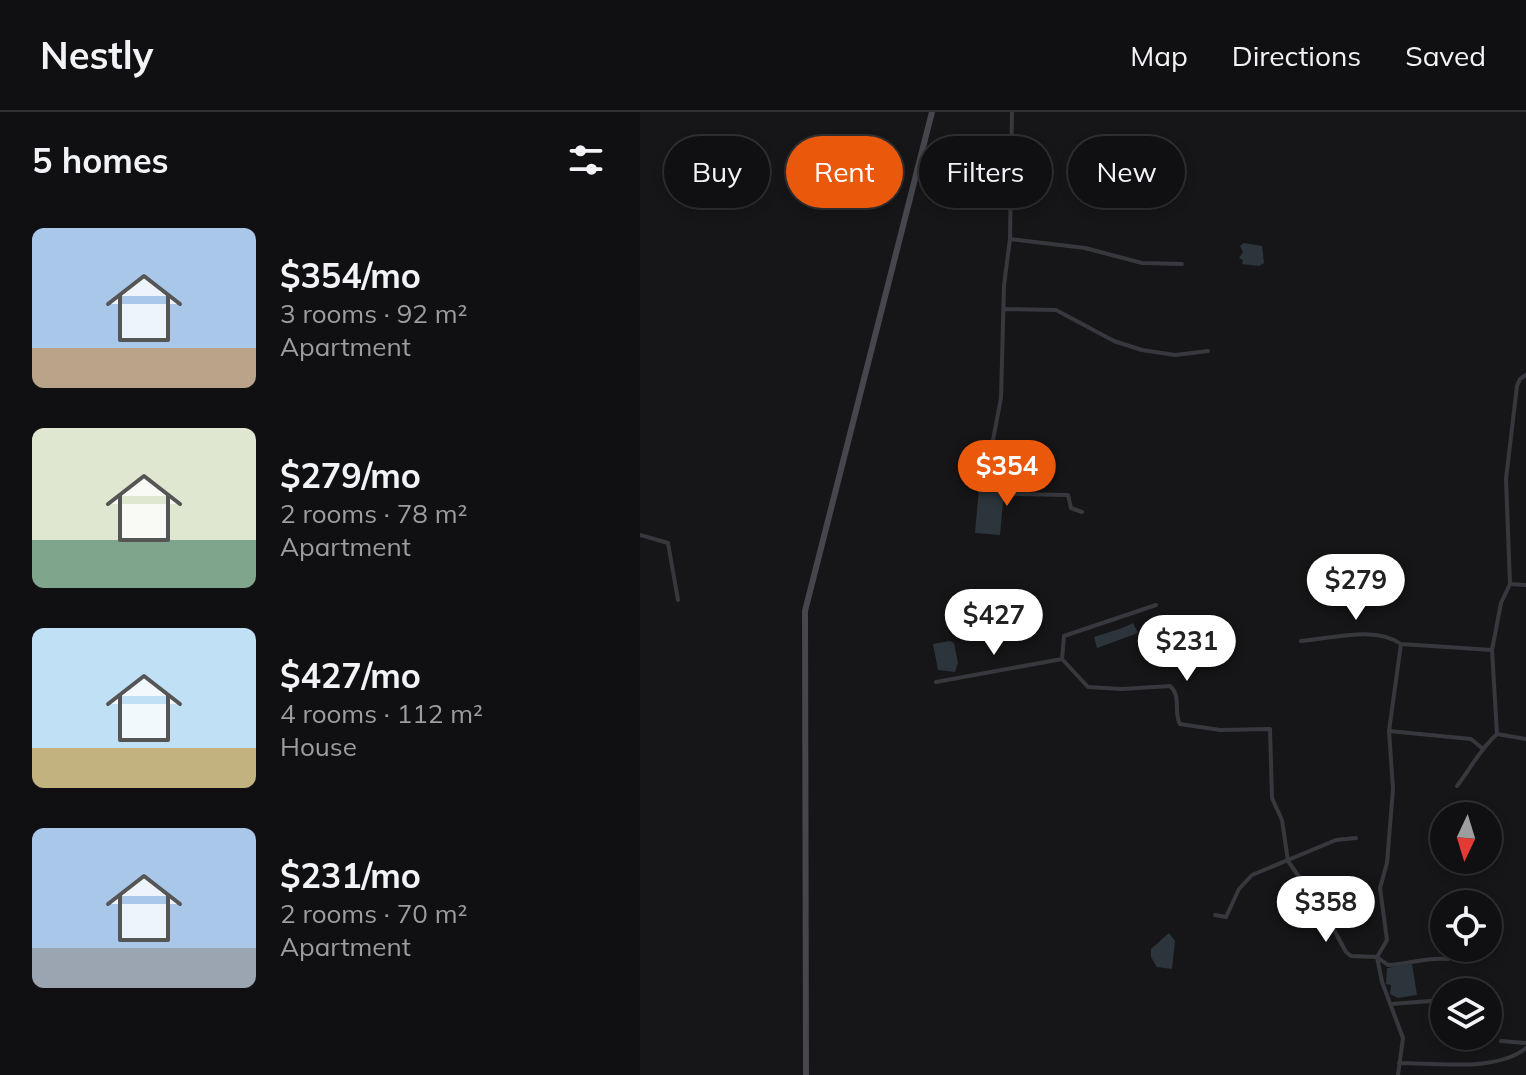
<!DOCTYPE html>
<html lang="en">
<head>
<meta charset="utf-8">
<style>
	body { margin:0; font-family:Mulish,sans-serif; background:#1e1e20; color:#f1f3f6; height:100vh; display:flex; flex-direction:column; font-size:30px; white-space:nowrap }
	* { box-sizing:border-box; margin:0 }
	p { font-size:26px; color:#9c9d9f }
	.icon { flex:none; width:44px; height:44px; fill:none; stroke:currentColor; stroke-width:2; stroke-linecap:round; stroke-linejoin:round }
	.map { position:relative; flex:1; overflow:hidden }
	.details { display:flex; flex-direction:column; background:#101012; width:640px }
	.details>* { flex:none }
	.guide { position:absolute; left:24px; top:24px; width:742px; height:72px; display:flex; gap:16px }
	.needle { width:52px; rotate:184deg }
	.controls { position:absolute; left:790px; top:690px; display:grid; gap:16px }
	.controls a { display:grid; place-items:center; width:72px; height:72px; border-radius:50%; background:#101012; box-shadow:0 4px 12px #0003,0 0 0 2px #303032; font-size:40px }
	.price { position:absolute; translate:-50% -68px; padding:0 18px; border-radius:28px; background:#fff; color:#222; font-size:26px; line-height:52px; filter:drop-shadow(0 2px 4px #0008) }
	.price::after { content:''; position:absolute; left:50%; top:48px; width:24px; height:18px; margin-left:-12px; background:inherit; clip-path:polygon(0 0,100% 0,50% 100%) }
	.price.current { background:#ea580c; color:#fff }
	ul { padding:0; list-style:none }
	li { display:flex; align-items:center; gap:24px; height:200px; padding:0 32px }
	li span { display:grid; place-items:center; flex:none; width:224px; height:160px; border-radius:12px; color:#555 }
	li>.icon { margin-inline-start:auto }
	span .icon { width:96px; height:96px; fill:#fffc; stroke-width:1 }
	li b { font-size:34px }
	h2 { display:flex; justify-content:space-between; align-items:center; height:96px; padding:0 32px; font-size:34px }
	.pill { padding:0 28px; border-radius:36px; background:#101012; box-shadow:0 4px 12px #0003,0 0 0 2px #303032; font-size:28px; line-height:72px }
	.pill.current { background:#ea580c; color:#fff }
	header { display:flex; align-items:center; gap:48px; box-sizing:border-box; height:112px; padding:0 40px; background:#101012; border-bottom:2px solid #303032 }
	header strong { font-size:38px }
	nav { display:flex; gap:44px; margin-inline-start:auto; font-size:28px }
	main { display:flex; flex:1; min-height:0 }
	.map>svg:first-child { display:block }
	.water { fill:#2c353c }
	.lines { fill:none; stroke-linecap:round; stroke-linejoin:round }
	.minor { stroke:#37383d; stroke-width:4 }
	.secondary { stroke:#45474d; stroke-width:6 }
</style>
</head>
<body>
<header>
<strong>Nestly</strong>
<nav><a>Map</a><a>Directions</a><a>Saved</a></nav>
</header>
<main>
<section class="details">
<h2>5 homes<svg class="icon" aria-label="filters" viewBox="0 0 24 24"><path d="M4 7h16M4 17h16"/><circle cx="9" cy="7" r="2"/><circle cx="15" cy="17" r="2"/></svg></h2>
<ul>
<li><span style="background:linear-gradient(#a9c7e8 75%,#b9a48a 0)"><svg class="icon" aria-label="home" viewBox="0 0 24 24"><path d="M3 11l9-7 9 7M6 9v11h12V9"/></svg></span><div><b>$354/mo</b><p>3 rooms · 92 m²</p><p>Apartment</p></div></li>
<li><span style="background:linear-gradient(#dfe7d0 70%,#7fa58c 0)"><svg class="icon" aria-label="home" viewBox="0 0 24 24"><path d="M3 11l9-7 9 7M6 9v11h12V9"/></svg></span><div><b>$279/mo</b><p>2 rooms · 78 m²</p><p>Apartment</p></div></li>
<li><span style="background:linear-gradient(#bfe0f5 75%,#c2b280 0)"><svg class="icon" aria-label="home" viewBox="0 0 24 24"><path d="M3 11l9-7 9 7M6 9v11h12V9"/></svg></span><div><b>$427/mo</b><p>4 rooms · 112 m²</p><p>House</p></div></li>
<li><span style="background:linear-gradient(#a9c7e8 75%,#9aa5b1 0)"><svg class="icon" aria-label="home" viewBox="0 0 24 24"><path d="M3 11l9-7 9 7M6 9v11h12V9"/></svg></span><div><b>$231/mo</b><p>2 rooms · 70 m²</p><p>Apartment</p></div></li>
</ul>
</section>
<div class="map">
<svg width="886" height="963" viewBox="0 0 886 963">
	<rect width="100%" height="100%" fill="#161618"/>
	<!-- water -->
	<path class="water" d="M604 131 622 134 624 151 619 154 602 152 603 148 599 146 603 140 600 134Z
		M339 376 362 379 366 386 363 390 360 423 335 421Z
		M493 511 498 521 457 536 454 525C469 520 479 518 493 511Z
		M310 529 314 531 318 551 315 560 298 558 293 532Z
		M529 821 535 829 532 857 517 855 511 845V837Z
		M772 852 777 883 758 886 750 882 751 873 746 872 747 856Z"/>
	<g class="lines">
		<!-- minor -->
		<path class="minor" d="M370 127 445 136 502 151 542 152
			M365 197 416 198 474 229 502 238 535 243 568 239
			M339 342 344 361H366L369 382 428 383 431 396 442 400
			M322 351 330 349 353 328 361 286 364 173 370 127 372 0
			M0 423 28 431 38 488
			M870 472 886 473
			M516 493 424 524 422 547 448 575 482 577 530 574C542 584 533 600 540 612L580 618 630 617 632 686 642 708 648 749 687 805 706 840 711 844 737 845 748 853C771 852 784 845 808 847
			M661 529C690 527 735 513 761 532
			M296 570 422 547
			M749 619 831 627 842 636
			M857 622 852 538 861 491 870 472 866 367 877 274 880 267 886 263
			M817 674C831 656 840 637 857 622L886 627
			M575 803 586 805 599 777 612 763 696 728 716 726
			M848 891 861 892
			M751 892 804 888
			M861 929 886 931
			M759 951C795 951 858 960 886 936
			M758 963 763 926 742 870 737 845 747 828 740 776 747 751 753 677 749 619 761 532 852 538"/>
		<!-- secondary -->
		<path class="secondary" d="M166 963 165 499 292 0"/>
	</g>
</svg>
<div class="controls">
<a><svg class="needle" viewBox="-14 -14 28 28"><path d="M0-13l5 13h-10z" fill="#e53935"/><path d="M0 13l5-13h-10z" fill="#9c9d9f"/></svg></a>
<a><svg class="icon" aria-label="locate" viewBox="0 0 24 24"><circle cx="12" cy="12" r="6"/><path d="M12 2v4M12 18v4M2 12h4M18 12h4"/></svg></a>
<a><svg class="icon" aria-label="layers" viewBox="0 0 24 24"><path d="M12 4l9 5-9 5-9-5zM3 14l9 5 9-5"/></svg></a>
</div>
<b class="price current" style="left:367px;top:396px">$354</b>
<b class="price" style="left:716px;top:510px">$279</b>
<b class="price" style="left:354px;top:545px">$427</b>
<b class="price" style="left:547px;top:571px">$231</b>
<b class="price" style="left:686px;top:832px">$358</b>
<div class="guide">
<a class="pill">Buy</a>
<a class="pill current">Rent</a>
<a class="pill">Filters</a>
<a class="pill">New</a>
</div>
</div>
</main>
</body>
</html>
